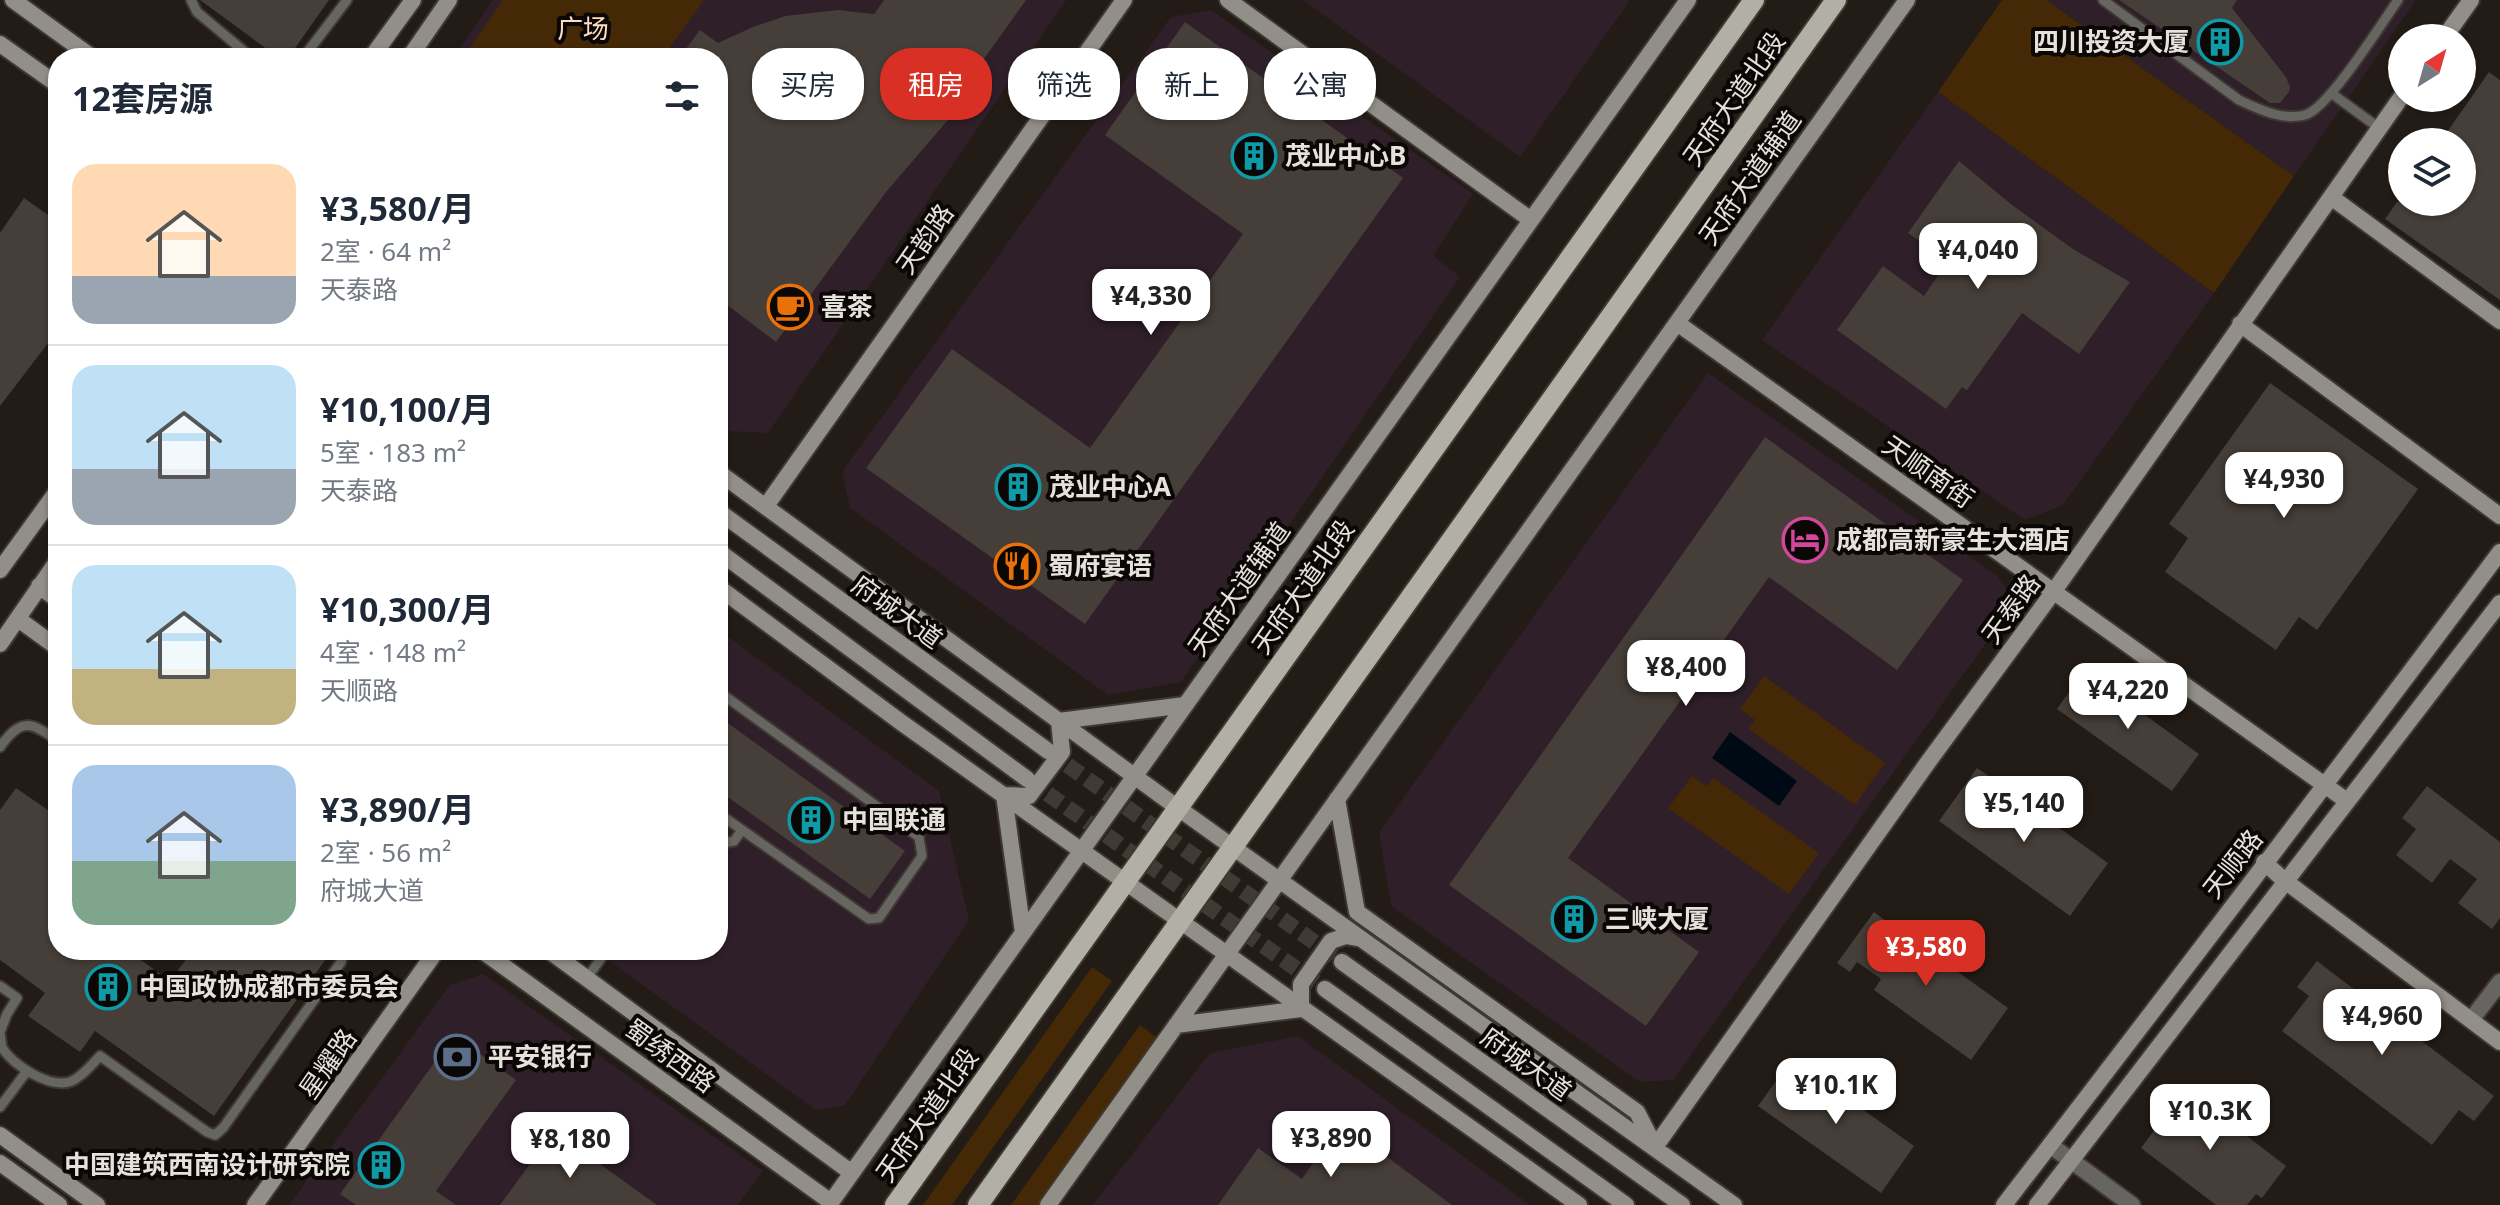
<!DOCTYPE html>
<html lang="zh">
<head>
<meta charset="utf-8">
<style>
	body { margin:0; font-family:"Noto Sans","Noto Sans SC",sans-serif; background:#f6f6f7; color:#1f2937; height:100vh; display:flex; flex-direction:column; font-size:30px; white-space:nowrap }
	* { box-sizing:border-box; margin:0 }
	p { font-size:26px; color:#747a83 }
	.icon { flex:none; width:44px; height:44px; fill:none; stroke:currentColor; stroke-width:2; stroke-linecap:round; stroke-linejoin:round }
	.map { position:relative; flex:1; overflow:hidden }
	.details { position:absolute; left:48px; top:48px; width:680px; height:912px; display:flex; flex-direction:column; background:#fff; border-radius:32px; box-shadow:0 2px 6px #0004 }
	.details>* { flex:none }
	.hud { position:absolute; left:752px; top:48px; width:760px; height:72px; display:flex; gap:16px }
	.needle { width:52px; rotate:37deg }
	.buttons { position:absolute; left:2388px; top:24px; display:grid; gap:16px }
	.buttons a { display:grid; place-items:center; width:88px; height:88px; border-radius:50%; background:#fff; box-shadow:0 2px 6px #0004; font-size:40px }
	.price { position:absolute; translate:-50% -68px; padding:0 18px; border-radius:16px; background:#fff; color:#222; font-size:26px; line-height:52px; filter:drop-shadow(0 2px 4px #0008) }
	.price::after { content:''; position:absolute; left:50%; top:48px; width:24px; height:18px; margin-left:-12px; background:inherit; clip-path:polygon(0 0,100% 0,50% 100%) }
	.price.current { background:#d93025; color:#fff }
	ul { padding:0; list-style:none }
	li { display:flex; align-items:center; gap:24px; height:200px; padding:0 24px }
	li+li { border-top:2px solid #e0e1e3 }
	li span { display:grid; place-items:center; flex:none; width:224px; height:160px; border-radius:24px; color:#555 }
	li>.icon { margin-inline-start:auto }
	span .icon { width:96px; height:96px; fill:#fffc; stroke-width:1 }
	li b { font-size:34px }
	h2 { display:flex; justify-content:space-between; align-items:center; height:96px; padding:0 24px; font-size:34px }
	.chip { padding:0 28px; border-radius:32px; background:#fff; box-shadow:0 2px 6px #0004; font-size:28px; line-height:72px }
	.chip.current { background:#d93025; color:#fff }
	.map>svg:first-child { display:block }
	.commercial { fill:#2f1f29 }
	.green { fill:#452907 }
	.water { fill:#000a15 }
	.building { fill:#463e38 }
	.lines { fill:none; stroke-linecap:round; stroke-linejoin:round }
	.secondary-tunnel { stroke:#403a34; stroke-width:16; stroke-dasharray:16 8; stroke-linecap:butt }
	.lane-casing { stroke:#3e3832; stroke-width:13 }
	.street-casing { stroke:#3e3832; stroke-width:20 }
	.secondary-casing { stroke:#3e3832; stroke-width:20 }
	.primary-casing { stroke:#3e3832; stroke-width:24 }
	.lane { stroke:#676561; stroke-width:9 }
	.street { stroke:#676561; stroke-width:16 }
	.secondary { stroke:#928f88; stroke-width:16 }
	.primary { stroke:#b2afa6; stroke-width:20 }
	.labels { text-anchor:middle; stroke-width:8; stroke-linejoin:round; paint-order:stroke }
	.park-label { font-size:26px; fill:#fcddbf; stroke:#0a0705 }
	.poi-label { font-size:26px; font-weight:bold; fill:#e6e1dd; stroke:#0a0705; text-anchor:start }
	.street-label { font-size:26px; fill:#e6e1dd; stroke:#0a0705 }
</style>
</head>
<body>
<div class="map">
<svg width="2500" height="1205" viewBox="0 0 2500 1205">
	<rect width="100%" height="100%" fill="#231c16"/>
	<!-- commercial -->
	<path class="commercial" d="M493 0H1066L768 433 726 431 718 425V58H453Z
		M1303 0H1630L1520 157Z
		M2046 0H2416L2294 176Z
		M1211 10 1473 194 1433 256 1460 277 1181 682 1108 695 850 508 842 472 1171 17Z
		M1938 92 2214 293 2063 505 2025 520 1762 340Z
		M1708 373 1996 575 2010 594 2003 619 1673 1080 1640 1082 1391 906 1379 832Z
		M718 636H727L939 791 969 920 845 1105 816 1110 594 950H718Z
		M483 974 763 1171 738 1205H289L450 985Z
		M1298 1036 1530 1205H1093L1210 1053Z"/>
	<!-- green -->
	<path class="green" d="M503 0H704L662 58H463Z
		M2002 0H2046L2294 176 2214 293 1938 92Z
		M1764 676 1885 763 1855 805 1749 729 1755 720 1740 709Z
		M1692 776 1707 786 1713 778 1819 853 1789 894 1668 808Z
		M1092 967 1112 981 952 1205H923Z
		M1140 1025 1161 1041 1044 1205H1011Z"/>
	<!-- water -->
	<path class="water" d="M1730 732 1797 781 1779 806 1712 758Z"/>
	<!-- building -->
	<path class="building" d="M200 0H329L288 58H279Z
		M884 0H1026L971 77 960 106 886 192 776 342 718 298V58H679L700 30 718 43 753 27 785 16 838 10 874 14Z
		M2119 0H2237L2232 8 2286 77 2290 87 2289 92 2280 103H2270Z
		M1185 22 1403 178 1085 624 866 468 952 349 1090 448 1243 234 1105 135Z
		M2489 72 2500 80V300L2385 219 2397 202H2462V142H2440Z
		M1959 161 2012 205 2073 249 2130 282 2079 354 2022 313 1967 390 1962 387 1946 409 1837 330 1883 266 1924 296 1948 261 1908 233Z
		M24 198 58 222V330L0 406V233Z
		M2270 383 2418 489 2317 630 2299 617 2276 650 2165 572 2188 538 2169 524Z
		M1765 437 1963 580 1897 670 1769 577 1568 858 1699 952 1646 1026 1449 885Z
		M2084 671 2199 754 2172 791 2057 709Z
		M718 716 905 851 870 899 718 790Z
		M1977 768 1990 777 1982 788 2007 806 2015 796 2108 863 2070 916 1939 821Z
		M2427 786 2500 842V918L2492 929 2458 903 2477 879 2450 859 2432 883 2396 855 2416 829 2402 818Z
		M16 788 58 817V950H127L170 981 193 950H320L328 956 214 1116 95 1031 80 1052 28 1016 45 993 0 960V810Z
		M1874 912 1886 921 1880 930 1904 948 1911 938 2008 1008 1971 1060 1874 990 1881 979 1857 962 1850 972 1837 963Z
		M2317 961 2494 1096 2474 1121 2459 1110 2432 1145 2282 1031 2309 996 2297 987Z
		M454 1035 516 1080 436 1191 456 1205H356L340 1194Z
		M1792 1059 1914 1146 1881 1193 1758 1106Z
		M2179 1084 2286 1166 2262 1198 2256 1194 2247 1205H2216L2141 1148 2161 1121 2154 1116Z
		M1341 1123 1452 1205H1218L1258 1148 1302 1179Z
		M554 1131 657 1205H500Z"/>
	<g class="lines">
		<!-- secondary-tunnel -->
		<path class="secondary-tunnel" d="M1048 751 1342 962
			M1028 780 1325 989"/>
		<!-- lane casing -->
		<g class="lane-casing">
			<path id="lane" d="M191 0 197 12 252 58
				M2103 0 2239 100C2258 109 2283 121 2305 115 2328 109 2382 23 2398 0
				M303 58 347 0
				M2331 93 2379 128
				M718 694H722L919 837 922 856 879 918 869 919 718 813
				M0 747C21 718 30 721 58 741
				M718 844 734 841 742 830
				M587 978 607 950
				M0 986 17 998 7 1014 0 1032
				M0 1034C1 1038 1 1043 2 1047 11 1065 52 1090 72 1081 83 1076 91 1065 100 1056L207 1132 215 1135 223 1128 341 962 343 950
				M0 1107 27 1071"/>
		</g>
		<!-- street casing -->
		<g class="street-casing">
			<path id="street" d="M2471 1020 2500 982
				M2050 1145 2132 1205"/>
		</g>
		<!-- secondary casing -->
		<g class="secondary-casing">
			<path id="secondary" d="M13 0 93 58
				M1228 0 1531 220
				M2444 38 2471 0
				M0 44 58 85
				M371 58 413 0
				M409 58 449 0
				M2331 197 2500 321
				M1677 323 2347 801
				M2240 324 2500 516
				M718 472 1178 808 1734 1205
				M766 506 1124 0
				M718 511 1048 751
				M718 551 1027 779
				M0 570 58 490
				M39 586 58 600
				M718 587 902 723 1579 1205
				M18 619 58 648
				M0 644 58 560
				M1337 799 1357 912 1637 1112 1655 1147 1926 765 2054 591 2402 96
				M2264 862 2285 881 2500 1042
				M1023 933 1004 795 1029 796 1062 752 1059 721 1185 705
				M481 950 831 1202
				M548 950 852 1173
				M1342 962 1682 1205
				M1325 989 1626 1205
				M1176 1025 1301 1009V984L1331 941 1346 936 1362 939
				M0 1135 97 1205
				M0 1163 59 1205
				M255 1205 437 950
				M829 1205 1688 0
				M1048 1205 1907 0
				M2004 1205C2171 988 2337 771 2500 552
				M2037 1205 2500 603"/>
		</g>
		<!-- primary casing -->
		<g class="primary-casing">
			<path id="primary" d="M895 1205 1754 0
				M978 1205 1836 0"/>
		</g>
		<!-- lane -->
		<use href="#lane" class="lane"/>
		<!-- street -->
		<use href="#street" class="street"/>
		<!-- secondary -->
		<use href="#secondary" class="secondary"/>
		<!-- primary -->
		<use href="#primary" class="primary"/>
	</g>
	<!-- icons -->
	<defs>
		<g id="building-ring" transform="scale(2.3)"><circle r="9.5" fill="#0a0705" stroke="#0f9aa8" stroke-width="1.5"/><path d="M-4-6H4V6H1V3H-1V6H-4ZM-2.5-4.3h1.7v1.8h-1.7ZM.8-4.3h1.7v1.8H.8ZM-2.5-1h1.7V.8h-1.7ZM.8-1h1.7V.8H.8Z" fill="#0f9aa8"/></g>
		<g id="cafe-ring" transform="scale(2.3)"><circle r="9.5" fill="#0a0705" stroke="#e8710a" stroke-width="1.5"/><path d="M-5.5-4.5H6V0H3Q3 3.5 0 3.5H-2.5Q-5.5 3.5-5.5 0ZM3-3.2v2h1.7v-2ZM-6 4.5H4V6H-6Z" fill="#e8710a"/></g>
		<g id="hotel-ring" transform="scale(2.3)"><circle r="9.5" fill="#0a0705" stroke="#d1479c" stroke-width="1.5"/><path d="M-6-4.5h1.5V1H6V5H4.5V3h-9V5H-6ZM-4 0a1.8 1.8 0 1 1 3.6 0ZM.5 0V-2.5h3Q6-2.5 6 0Z" fill="#d1479c"/></g>
		<g id="restaurant-ring" transform="scale(2.3)"><circle r="9.5" fill="#0a0705" stroke="#e8710a" stroke-width="1.5"/><path d="M-5-6h1v4h1v-4h1v4h1v-4h1v5L-1.5 .5V6h-2V.5L-5-1ZM5-6V6H3V1.5H1.5Q1.5-4 5-6Z" fill="#e8710a"/></g>
		<g id="bank-ring" transform="scale(2.3)"><circle r="9.5" fill="#0a0705" stroke="#5c6f8a" stroke-width="1.5"/><path d="M-6-4H6V4H-6ZM0-2.3a2.3 2.3 0 1 0 0 4.6a2.3 2.3 0 1 0 0-4.6Z" fill="#5c6f8a"/></g>
	</defs>
	<g fill-rule="evenodd">
		<use href="#building-ring" x="2220" y="42"/>
		<use href="#building-ring" x="1254" y="156"/>
		<use href="#cafe-ring" x="790" y="307"/>
		<use href="#building-ring" x="1018" y="487"/>
		<use href="#hotel-ring" x="1805" y="540"/>
		<use href="#restaurant-ring" x="1017" y="566"/>
		<use href="#building-ring" x="811" y="820"/>
		<use href="#building-ring" x="1574" y="919"/>
		<use href="#building-ring" x="108" y="987"/>
		<use href="#bank-ring" x="457" y="1057"/>
		<use href="#building-ring" x="381" y="1165"/>
	</g>
	<g class="labels">
		<!-- park labels -->
		<g class="park-label">
			<text x="583" y="38">广场</text>
		</g>
		<!-- poi labels -->
		<g class="poi-label">
			<text x="2189" y="51" text-anchor="end">四川投资大厦</text>
			<text x="1285" y="165">茂业中心B</text>
			<text x="821" y="316">喜茶</text>
			<text x="1049" y="496">茂业中心A</text>
			<text x="1836" y="549">成都高新豪生大酒店</text>
			<text x="1048" y="575">蜀府宴语</text>
			<text x="842" y="829">中国联通</text>
			<text x="1605" y="928">三峡大厦</text>
			<text x="139" y="996">中国政协成都市委员会</text>
			<text x="488" y="1066">平安银行</text>
			<text x="350" y="1174" text-anchor="end">中国建筑西南设计研究院</text>
		</g>
		<!-- street labels -->
		<g class="street-label">
			<text transform="translate(1734 99) rotate(-55)" y="9">天府大道北段</text>
			<text transform="translate(1750 178) rotate(-55)" y="9">天府大道辅道</text>
			<text transform="translate(925 239) rotate(-55)" y="9">天韵路</text>
			<text transform="translate(1928 472) rotate(35)" y="9">天顺南街</text>
			<text transform="translate(1303 587) rotate(-55)" y="9">天府大道北段</text>
			<text transform="translate(1239 589) rotate(-55)" y="9">天府大道辅道</text>
			<text transform="translate(2011 609) rotate(-54)" y="9">天泰路</text>
			<text transform="translate(897 612) rotate(36)" y="9">府城大道</text>
			<text transform="translate(2233 864) rotate(-52)" y="9">天顺路</text>
			<text transform="translate(670 1056) rotate(36)" y="9">蜀绣西路</text>
			<text transform="translate(328 1064) rotate(-55)" y="9">星耀路</text>
			<text transform="translate(1526 1064) rotate(36)" y="9">府城大道</text>
			<text transform="translate(927 1115) rotate(-55)" y="9">天府大道北段</text>
		</g>
	</g>
</svg>
<div class="buttons">
<a><svg class="needle" viewBox="-14 -14 28 28"><path d="M0-13l5 13h-10z" fill="#e53935"/><path d="M0 13l5-13h-10z" fill="#747a83"/></svg></a>
<a><svg class="icon" aria-label="layers" viewBox="0 0 24 24"><path d="M12 4l9 5-9 5-9-5zM3 14l9 5 9-5"/></svg></a>
</div>
<b class="price" style="left:1978px;top:291px">¥4,040</b>
<b class="price" style="left:1151px;top:337px">¥4,330</b>
<b class="price" style="left:2284px;top:520px">¥4,930</b>
<b class="price" style="left:1686px;top:708px">¥8,400</b>
<b class="price" style="left:2128px;top:731px">¥4,220</b>
<b class="price" style="left:2024px;top:844px">¥5,140</b>
<b class="price current" style="left:1926px;top:988px">¥3,580</b>
<b class="price" style="left:2382px;top:1057px">¥4,960</b>
<b class="price" style="left:1836px;top:1126px">¥10.1K</b>
<b class="price" style="left:2210px;top:1152px">¥10.3K</b>
<b class="price" style="left:1331px;top:1179px">¥3,890</b>
<b class="price" style="left:570px;top:1180px">¥8,180</b>
<div class="hud">
<a class="chip">买房</a>
<a class="chip current">租房</a>
<a class="chip">筛选</a>
<a class="chip">新上</a>
<a class="chip">公寓</a>
</div>
<section class="details">
<h2>12套房源<svg class="icon" aria-label="filters" viewBox="0 0 24 24"><path d="M4 7h16M4 17h16"/><circle cx="9" cy="7" r="2"/><circle cx="15" cy="17" r="2"/></svg></h2>
<ul>
<li><span style="background:linear-gradient(#ffd9b3 70%,#9aa5b1 0)"><svg class="icon" aria-label="home" viewBox="0 0 24 24"><path d="M3 11l9-7 9 7M6 9v11h12V9"/></svg></span><div><b>¥3,580/月</b><p>2室 · 64 m²</p><p>天泰路</p></div></li>
<li><span style="background:linear-gradient(#bfe0f5 65%,#9aa5b1 0)"><svg class="icon" aria-label="home" viewBox="0 0 24 24"><path d="M3 11l9-7 9 7M6 9v11h12V9"/></svg></span><div><b>¥10,100/月</b><p>5室 · 183 m²</p><p>天泰路</p></div></li>
<li><span style="background:linear-gradient(#bfe0f5 65%,#c2b280 0)"><svg class="icon" aria-label="home" viewBox="0 0 24 24"><path d="M3 11l9-7 9 7M6 9v11h12V9"/></svg></span><div><b>¥10,300/月</b><p>4室 · 148 m²</p><p>天顺路</p></div></li>
<li><span style="background:linear-gradient(#a9c7e8 60%,#7fa58c 0)"><svg class="icon" aria-label="home" viewBox="0 0 24 24"><path d="M3 11l9-7 9 7M6 9v11h12V9"/></svg></span><div><b>¥3,890/月</b><p>2室 · 56 m²</p><p>府城大道</p></div></li>
</ul>
</section>
</div>
</body>
</html>
